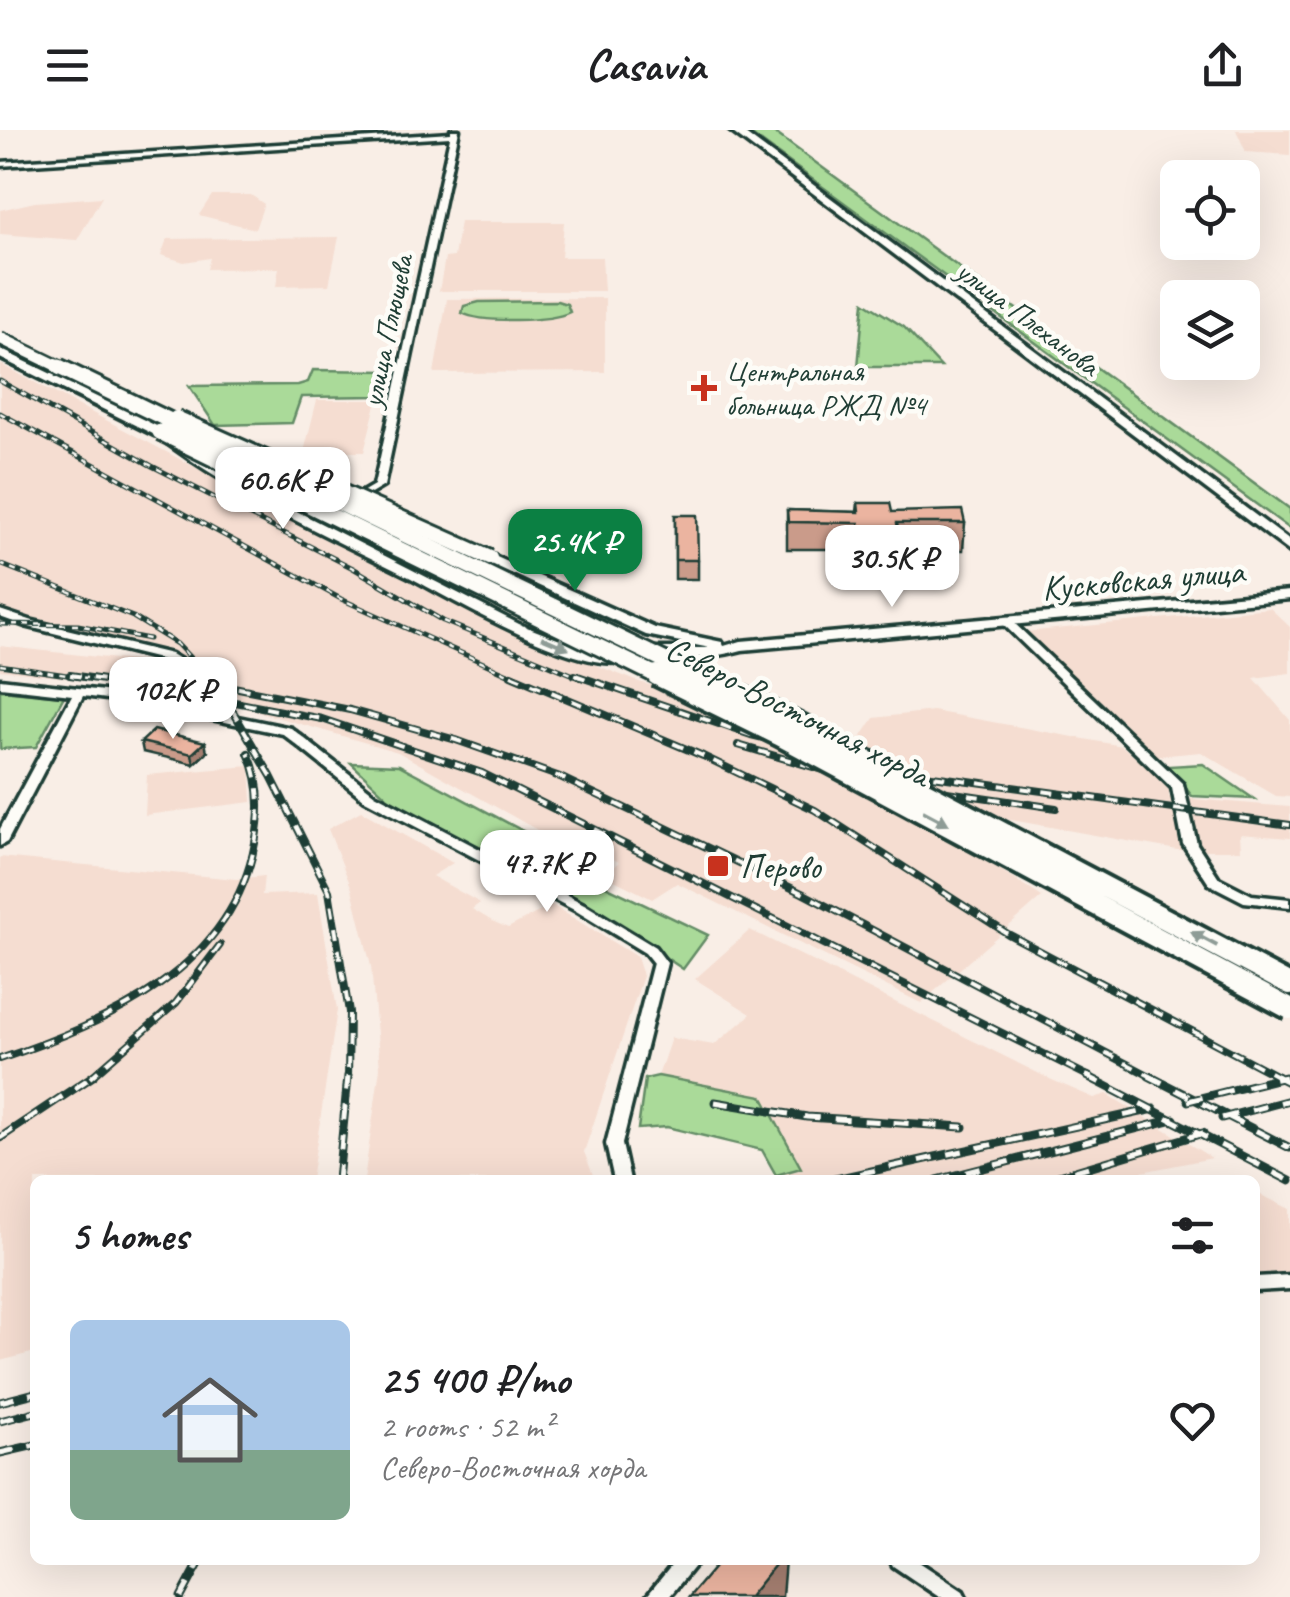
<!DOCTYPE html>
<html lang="en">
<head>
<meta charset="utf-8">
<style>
	body { margin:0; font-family:Caveat,sans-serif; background:#f6f6f6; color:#202124; height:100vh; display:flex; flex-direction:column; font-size:38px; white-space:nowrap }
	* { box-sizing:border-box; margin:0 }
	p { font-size:32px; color:#757577 }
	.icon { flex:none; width:55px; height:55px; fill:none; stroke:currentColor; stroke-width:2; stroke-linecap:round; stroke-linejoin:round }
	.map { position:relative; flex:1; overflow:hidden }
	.drawer { position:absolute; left:30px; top:1045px; width:1230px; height:390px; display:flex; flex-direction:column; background:#fff; border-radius:15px; box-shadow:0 10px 40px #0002 }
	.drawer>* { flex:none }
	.buttons { position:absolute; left:1160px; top:30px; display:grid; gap:20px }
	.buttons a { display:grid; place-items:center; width:100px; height:100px; border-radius:15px; background:#fff; box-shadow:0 10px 40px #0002; font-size:50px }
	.price { position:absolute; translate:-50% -85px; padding:0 22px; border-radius:20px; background:#fff; color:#222; font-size:32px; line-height:65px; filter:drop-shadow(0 2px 5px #0008) }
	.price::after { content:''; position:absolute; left:50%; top:60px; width:30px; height:22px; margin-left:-15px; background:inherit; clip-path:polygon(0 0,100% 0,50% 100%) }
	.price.on { background:#0b8043; color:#fff }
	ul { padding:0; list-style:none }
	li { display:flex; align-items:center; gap:30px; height:250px; padding:0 40px }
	li span { display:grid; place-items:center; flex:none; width:280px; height:200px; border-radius:15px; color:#555 }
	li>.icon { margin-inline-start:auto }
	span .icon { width:120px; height:120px; fill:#fffc; stroke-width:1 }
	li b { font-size:42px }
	h2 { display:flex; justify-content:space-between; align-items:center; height:120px; padding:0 40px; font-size:42px }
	header { display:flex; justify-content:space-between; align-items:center; height:130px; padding:0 40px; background:#fff; font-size:45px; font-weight:700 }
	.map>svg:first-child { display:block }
	.built { fill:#f5ddd1 }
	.green { fill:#aada99; stroke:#648c66; stroke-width:2.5 }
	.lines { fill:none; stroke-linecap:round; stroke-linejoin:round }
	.minor-casing { stroke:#1f3d34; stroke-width:7 }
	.tertiary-casing { stroke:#1f3d34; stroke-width:7 }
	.primary-casing { stroke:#1f3d34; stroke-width:8 }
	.minor { fill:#fdfcf7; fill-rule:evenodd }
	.tertiary { fill:#fdfcf7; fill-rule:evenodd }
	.primary { fill:#fdfcf7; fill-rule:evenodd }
	.rail-far2-casing { stroke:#1f3d34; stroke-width:5 }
	.rail-far1-casing { stroke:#1f3d34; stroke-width:8 }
	.rail-casing { stroke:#1f3d34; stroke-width:9 }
	.rail-far2 { stroke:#fdfcf7; stroke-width:2.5; stroke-dasharray:6; stroke-linecap:butt }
	.rail-far1 { stroke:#fdfcf7; stroke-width:4; stroke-dasharray:11; stroke-linecap:butt }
	.rail { stroke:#fdfcf7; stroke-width:5; stroke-dasharray:15; stroke-linecap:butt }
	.tertiary-bridge-casing { stroke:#1f3d34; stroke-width:20; stroke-linecap:butt }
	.primary-bridge-far2-casing { stroke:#1f3d34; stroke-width:16; stroke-linecap:butt }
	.primary-bridge-far1-casing { stroke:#1f3d34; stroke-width:21; stroke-linecap:butt }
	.primary-bridge-casing { stroke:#1f3d34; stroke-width:28; stroke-linecap:butt }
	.tertiary-bridge { stroke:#fdfcf7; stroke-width:14 }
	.primary-bridge-far2 { stroke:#fdfcf7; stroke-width:11 }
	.primary-bridge-far1 { stroke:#fdfcf7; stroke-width:15 }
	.primary-bridge { stroke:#fdfcf7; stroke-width:20 }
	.wall { fill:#ca9b8a; stroke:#1f3d34; stroke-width:2.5 }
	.shaded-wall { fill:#a47e70; stroke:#1f3d34; stroke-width:2.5 }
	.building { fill:#ebb4a0; stroke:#1f3d34; stroke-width:2.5 }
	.oneway { fill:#8e9c96 }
	.poi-dot { fill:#c8321e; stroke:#fdfcf7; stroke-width:4 }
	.labels { text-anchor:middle; stroke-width:9; stroke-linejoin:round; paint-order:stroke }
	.far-street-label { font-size:30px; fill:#1f3d34; stroke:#fdfcf7 }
	.far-poi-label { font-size:30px; fill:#1f3d34; stroke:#fdfcf7; text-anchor:start }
	.street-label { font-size:35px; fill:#1f3d34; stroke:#fdfcf7 }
	.poi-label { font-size:35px; fill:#1f3d34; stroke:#fdfcf7; text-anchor:start }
</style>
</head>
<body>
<header><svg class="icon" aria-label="menu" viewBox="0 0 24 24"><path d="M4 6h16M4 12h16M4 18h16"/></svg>Casavia<svg class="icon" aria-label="share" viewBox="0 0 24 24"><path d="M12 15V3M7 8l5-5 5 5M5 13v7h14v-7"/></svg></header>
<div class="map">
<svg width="1290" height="1467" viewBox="0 0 1290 1467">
	<rect width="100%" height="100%" fill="#f9eee6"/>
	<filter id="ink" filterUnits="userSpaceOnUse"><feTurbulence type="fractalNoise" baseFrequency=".01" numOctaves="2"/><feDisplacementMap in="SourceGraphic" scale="20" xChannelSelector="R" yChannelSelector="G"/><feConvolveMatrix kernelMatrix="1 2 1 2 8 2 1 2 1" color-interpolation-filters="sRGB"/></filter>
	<g filter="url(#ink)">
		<!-- built -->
		<path class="built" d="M1236 0H1290V25L1246 22Z
			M212 65H251L264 74 255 99 199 85Z
			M102 67 77 110 0 104V80L35 72Z
			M460 92H564L561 127H602L604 161H439L445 128 454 127Z
			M339 107 329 155 276 156 279 138 207 139 210 128 184 132 161 125 167 109Z
			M605 168V242L434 243 447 169Z
			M0 234 493 495 639 552 858 612 874 588 933 581 1122 616 1170 656 1169 667 1290 677V708L1240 704 1241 720H1177L890 668 1042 767 921 873 677 753 652 769 604 745 619 732 580 713 571 719 398 622 245 578 220 543 189 539 149 515 34 491 0 479Z
			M317 270H377L364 322H304Z
			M1270 478 1290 497V543L1254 548 1290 590V667L1276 666 1201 622 1157 626 1025 502Z
			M0 516 152 533 145 557 0 540Z
			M250 636 252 672 145 685 147 645Z
			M361 681 453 733 432 746 480 773 472 779 492 791 508 798 552 775 637 827 643 846 584 1022 595 1050H364L380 938 371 836 352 759 328 699Z
			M0 727 236 749 264 746 262 765 318 763 337 880 311 1050H35V1222L0 1231Z
			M750 800 1052 950 1094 968 1107 964 1212 1028 1102 1050H756L801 1038 658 946 671 908 714 915 751 884 695 849Z
			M1255 1062 1290 1079V1145L1255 1148Z"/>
		<!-- green -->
		<path class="green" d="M745 0H771L1290 379V399Z
			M557 171 567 174 570 182C551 192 481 193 462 183L464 176 479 172Z
			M864 172 904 197 941 237H858Z
			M313 240 388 241 380 266 301 267 292 293 215 295 189 256 298 255 308 252Z
			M0 560 64 566 36 617 0 619Z
			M351 633 399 635 553 717V731L708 805 683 839 599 783 391 671Z
			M1203 634 1254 669 1192 666 1168 636Z
			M658 946 762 966 801 1038 776 1045 762 1020 667 997 638 999 645 949Z"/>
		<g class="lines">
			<!-- minor casing -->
			<g class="minor-casing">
				<path id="minor" d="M451 0H459L384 356 354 374 349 371 350 369 374 355 450 7 0 36V32L451 3Z
					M0 480 33 491 171 524 189 535 203 559 189 577 291 598 375 664 586 775 655 817 667 833 622 1014 630 1050H614L606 1014 653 833 645 823 576 781 365 670 283 604 130 572 83 566 7 712 0 716V699L72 565 0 557V549L130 564 177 574 191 559 180 540 163 530 25 496 0 487Z
					M1007 489 1011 490 1183 654 1197 714 1219 748 1252 765 1290 769V777L1244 772 1209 754 1183 714 1172 658 1003 494V490Z
					M1290 1145V1159L1255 1161V1147Z
					M676 1430H699L669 1467H646Z
					M890 1430H916L963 1461 966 1467H939L893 1436Z"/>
			</g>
			<!-- tertiary casing -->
			<g class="tertiary-casing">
				<path id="tertiary" d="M729 0H740L1290 411V422Z
					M172 307 263 364 519 494 573 515 623 523 631 528C594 554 446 466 407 446 325 405 242 368 168 314L166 311Z
					M490 424 655 498 722 512 724 516 741 511 1290 461V469L742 520C690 534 641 528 590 514L588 511 595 507 649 518H710L646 505 485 431V425Z"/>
			</g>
			<!-- primary casing -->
			<g class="primary-casing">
				<path id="primary" d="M0 219 165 299 167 302 155 305 0 228Z"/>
			</g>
			<!-- minor -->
			<use href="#minor" class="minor"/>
			<!-- tertiary -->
			<use href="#tertiary" class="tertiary"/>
			<!-- primary -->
			<use href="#primary" class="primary"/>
			<!-- rail-far2 casing -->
			<g class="rail-far2-casing">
				<path id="rail-far2" d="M0 251 152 336 353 438 443 491 581 548
					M0 283 341 469 517 548
					M0 434 133 487 177 514 209 548
					M0 494 78 495 149 509
					M0 535 87 548
					M134 540 191 548"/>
			</g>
			<!-- rail-far1 casing -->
			<g class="rail-far1-casing">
				<path id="rail-far1" d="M70 545 179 561 322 589 482 643 1092 948
					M173 545 350 580 456 610 560 647 802 763 1154 948
					M206 545 221 561 271 646 329 761 349 882 348 948
					M511 545 703 626 815 680 1008 804 1281 948
					M575 545 751 605 903 642 1290 695
					M738 615 830 642 898 655
					M947 662 1056 678
					M0 929C109 892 232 839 255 713 261 684 261 651 248 623
					M90 948 176 873 220 815
					M1280 948 1285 947"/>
			</g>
			<!-- rail casing -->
			<g class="rail-casing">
				<path id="rail" d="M1087 946 1290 1051
					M1149 946 1290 1018
					M1276 946 1290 953
					M1188 971 1285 947
					M715 972 807 987 963 997
					M1222 988 1290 970
					M0 1008 93 946
					M338 1050 348 946
					M831 1050 1154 979
					M937 1050 1174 989
					M1045 1050 1203 1003
					M0 1272 35 1263
					M0 1291 35 1282
					M0 1323 35 1315
					M181 1467 201 1430"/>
			</g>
			<!-- rail-far2 -->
			<use href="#rail-far2" class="rail-far2"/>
			<!-- rail-far1 -->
			<use href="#rail-far1" class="rail-far1"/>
			<!-- rail -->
			<use href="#rail" class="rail"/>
			<!-- tertiary-bridge casing -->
			<g class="tertiary-bridge-casing">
				<path id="tertiary-bridge" d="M176 288 490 428"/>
			</g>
			<!-- primary-bridge-far2 casing -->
			<g class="primary-bridge-far2-casing">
				<path id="primary-bridge-far2" d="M0 208 64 239"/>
			</g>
			<!-- primary-bridge-far1 casing -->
			<g class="primary-bridge-far1-casing">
				<path id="primary-bridge-far1" d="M59 237 701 548
					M160 302 662 548"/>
			</g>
			<!-- primary-bridge casing -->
			<g class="primary-bridge-casing">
				<path id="primary-bridge" d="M657 545 779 605 1290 879
					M696 545 797 594 1290 855"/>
			</g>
			<!-- tertiary-bridge -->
			<use href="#tertiary-bridge" class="tertiary-bridge"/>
			<!-- primary-bridge-far2 -->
			<use href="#primary-bridge-far2" class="primary-bridge-far2"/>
			<!-- primary-bridge-far1 -->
			<use href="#primary-bridge-far1" class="primary-bridge-far1"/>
			<!-- primary-bridge -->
			<use href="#primary-bridge" class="primary-bridge"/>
		</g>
		<!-- wall -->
		<path class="wall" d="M858 373 892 382 965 393 963 420H897L896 426H858L857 419H787V380L857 382Z
			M675 385 698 430V449H675Z
			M141 612 207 622 194 634 143 622Z"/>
		<!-- shaded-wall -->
		<path class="shaded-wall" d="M205 612 207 622 194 634 192 624Z
			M763 1430H785L782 1467H749Z"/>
		<!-- building -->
		<path class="building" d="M858 373H890L892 382 962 380 965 393H897L898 399H860L859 393 788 392 787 380 859 382Z
			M675 385H697L698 430H675Z
			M154 600 205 612 192 624 141 612Z
			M720 1430H779L749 1467H689Z"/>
		<!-- one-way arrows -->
		<defs><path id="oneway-solid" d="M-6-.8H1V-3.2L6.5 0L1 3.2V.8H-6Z" transform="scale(2.5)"/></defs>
		<g class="oneway">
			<use href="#oneway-solid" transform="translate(555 513) rotate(23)"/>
			<use href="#oneway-solid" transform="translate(936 688) rotate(28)"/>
			<use href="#oneway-solid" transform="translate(1204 809) rotate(-152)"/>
		</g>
	</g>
	<!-- markers -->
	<g class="poi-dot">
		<path d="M699 243h10v10h10v10h-10v10h-10v-10h-10v-10h10z"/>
		<rect x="706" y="724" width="24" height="24" rx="5"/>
	</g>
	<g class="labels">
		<!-- far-street labels -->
		<g class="far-street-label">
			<text transform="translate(1028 188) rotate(37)" y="10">улица Плеханова</text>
			<text transform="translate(387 201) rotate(-78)" y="10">улица Плющева</text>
		</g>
		<!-- far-poi labels -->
		<g class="far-poi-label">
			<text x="726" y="251">Центральная<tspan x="726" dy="34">больница РЖД №4</tspan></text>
		</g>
		<!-- street labels -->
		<g class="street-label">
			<text transform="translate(1143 449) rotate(-5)" y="12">Кусковская улица</text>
			<text transform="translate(798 581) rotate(27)" y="12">Северо-Восточная хорда</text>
		</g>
		<!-- poi labels -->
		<g class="poi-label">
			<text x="740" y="748">Перово</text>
		</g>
	</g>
</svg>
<div class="buttons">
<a><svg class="icon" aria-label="locate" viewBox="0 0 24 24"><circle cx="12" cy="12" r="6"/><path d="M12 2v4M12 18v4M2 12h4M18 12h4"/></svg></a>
<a><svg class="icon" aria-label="layers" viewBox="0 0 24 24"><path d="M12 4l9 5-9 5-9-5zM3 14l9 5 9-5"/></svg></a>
</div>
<b class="price" style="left:283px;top:402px">60.6K ₽</b>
<b class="price on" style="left:575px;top:464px">25.4K ₽</b>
<b class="price" style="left:892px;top:480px">30.5K ₽</b>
<b class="price" style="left:173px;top:612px">102K ₽</b>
<b class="price" style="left:547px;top:785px">47.7K ₽</b>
<section class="drawer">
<h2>5 homes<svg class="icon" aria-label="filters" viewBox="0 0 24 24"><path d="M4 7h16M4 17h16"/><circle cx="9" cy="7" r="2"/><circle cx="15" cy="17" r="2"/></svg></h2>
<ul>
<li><span style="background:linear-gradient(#a9c7e8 65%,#7fa58c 0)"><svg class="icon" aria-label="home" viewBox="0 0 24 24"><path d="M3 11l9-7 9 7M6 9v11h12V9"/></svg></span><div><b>25 400 ₽/mo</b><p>2 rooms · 52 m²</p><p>Северо-Восточная хорда</p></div><svg class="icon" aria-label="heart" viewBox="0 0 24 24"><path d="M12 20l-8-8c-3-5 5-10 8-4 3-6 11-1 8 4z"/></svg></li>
</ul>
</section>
</div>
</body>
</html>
